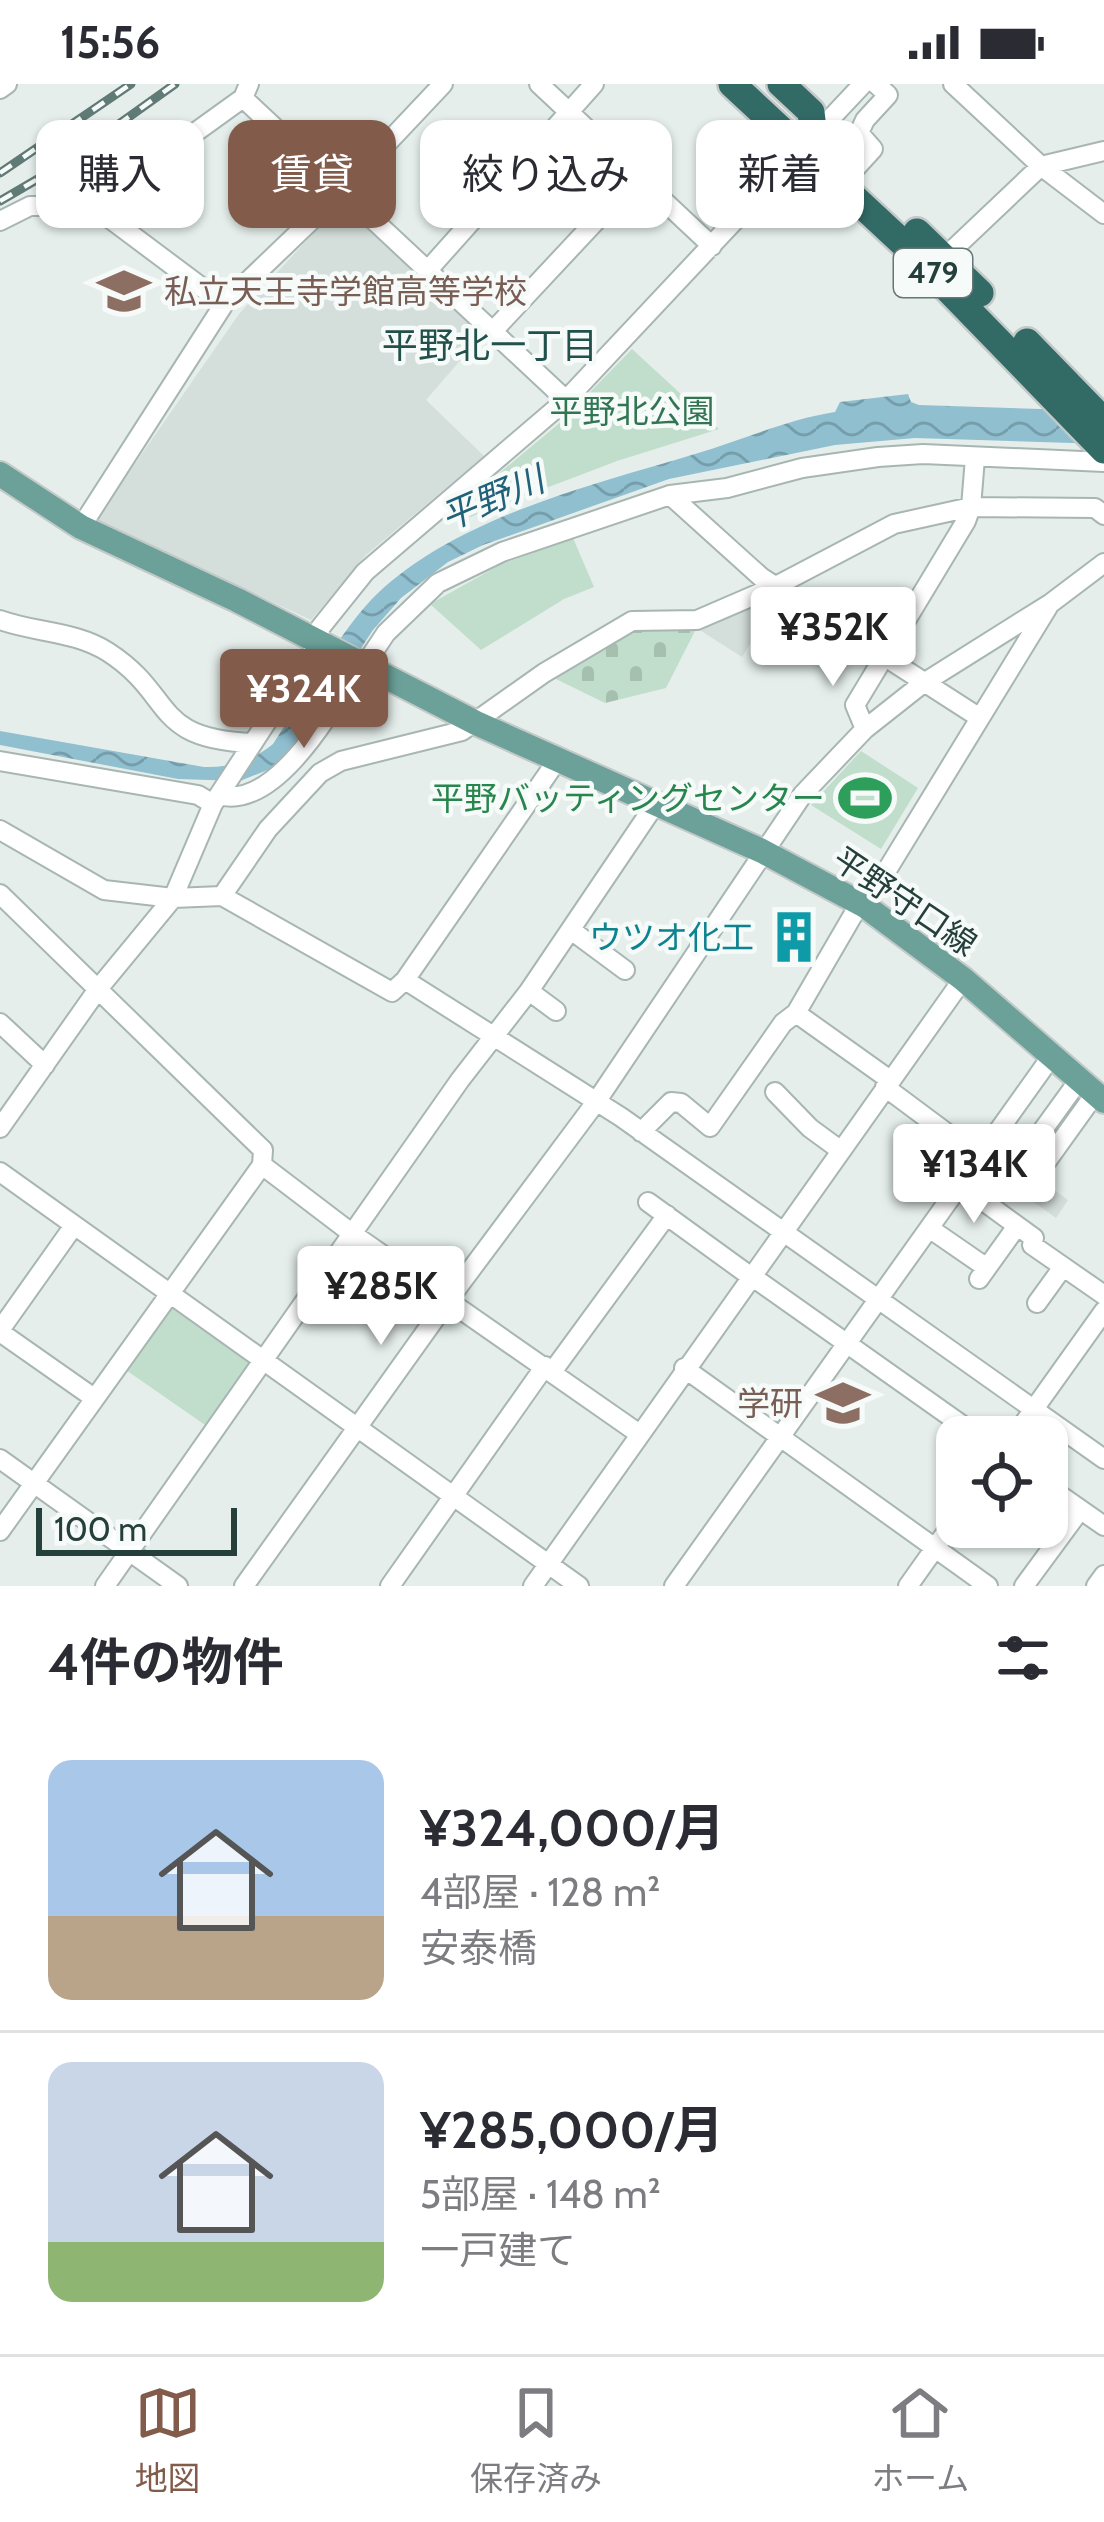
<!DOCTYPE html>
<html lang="ja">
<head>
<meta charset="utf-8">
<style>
	body { margin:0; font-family:Cabin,"Noto Sans JP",sans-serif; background:#f7f7f7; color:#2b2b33; height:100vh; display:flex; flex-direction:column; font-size:45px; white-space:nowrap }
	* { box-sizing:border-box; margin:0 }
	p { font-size:39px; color:#7c7c81 }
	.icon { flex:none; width:66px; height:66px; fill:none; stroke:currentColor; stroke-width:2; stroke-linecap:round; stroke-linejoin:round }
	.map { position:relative; height:1502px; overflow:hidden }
	.panel { display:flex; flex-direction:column; background:#fff; flex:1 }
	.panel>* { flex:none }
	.top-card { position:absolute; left:36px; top:36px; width:1032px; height:108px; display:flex; gap:24px }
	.buttons { position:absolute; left:936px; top:1332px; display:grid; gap:24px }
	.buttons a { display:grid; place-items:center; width:132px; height:132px; border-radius:24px; background:#fff; box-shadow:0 3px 9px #0004; font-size:60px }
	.scale { position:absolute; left:36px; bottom:30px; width:201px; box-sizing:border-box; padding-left:12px; border:6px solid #253f3b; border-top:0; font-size:33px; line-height:42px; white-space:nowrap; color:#253f3b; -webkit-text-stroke:9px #f6faf9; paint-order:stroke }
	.price { position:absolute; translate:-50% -102px; padding:0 27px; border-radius:12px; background:#fff; color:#222; font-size:39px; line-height:78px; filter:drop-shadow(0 3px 6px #0008) }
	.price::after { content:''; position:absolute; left:50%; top:72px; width:36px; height:27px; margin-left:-18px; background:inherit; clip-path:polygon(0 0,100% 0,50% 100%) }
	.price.selected { background:#825b4a; color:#fff }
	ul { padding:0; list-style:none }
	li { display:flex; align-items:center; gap:36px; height:300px; padding:0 48px }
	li+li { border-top:3px solid #e1e1e2 }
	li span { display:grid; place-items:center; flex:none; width:336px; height:240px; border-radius:24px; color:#555 }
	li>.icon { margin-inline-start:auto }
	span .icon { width:144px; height:144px; fill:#fffc; stroke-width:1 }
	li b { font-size:51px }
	h2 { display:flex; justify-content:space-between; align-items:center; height:144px; padding:0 48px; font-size:51px }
	.chip { padding:0 42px; border-radius:24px; background:#fff; box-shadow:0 3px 9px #0004; font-size:42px; line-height:108px }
	.chip.selected { background:#825b4a; color:#fff }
	.status { display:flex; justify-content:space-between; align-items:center; height:84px; padding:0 60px; background:#fff; direction:ltr }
	.status svg { height:33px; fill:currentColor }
	.tabs { display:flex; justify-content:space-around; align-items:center; height:168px; border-top:3px solid #e1e1e2; background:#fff; font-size:33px; color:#7c7c81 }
	.tabs a { display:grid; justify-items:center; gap:6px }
	.tabs .selected { color:#825b4a }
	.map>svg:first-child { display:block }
	.built { fill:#d4deda }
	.cemetery { fill:url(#cemetery-stones) }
	.park { fill:#c0decb }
	.water { fill:url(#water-waves) }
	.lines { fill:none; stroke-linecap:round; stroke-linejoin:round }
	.minor-casing { stroke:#a8b6b3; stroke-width:22 }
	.major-casing { stroke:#c2c9c8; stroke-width:28 }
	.highway-casing { stroke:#c2c9c8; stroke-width:32 }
	.minor { stroke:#fff; stroke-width:18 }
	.major { stroke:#6ca199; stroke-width:24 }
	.highway { stroke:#326a65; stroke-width:27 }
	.rail-casing { stroke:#607a76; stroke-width:9 }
	.rail { stroke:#f6faf9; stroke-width:4.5; stroke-dasharray:14; stroke-linecap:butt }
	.labels { text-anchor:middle; stroke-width:9; stroke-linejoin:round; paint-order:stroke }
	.shield { fill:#f6faf9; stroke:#647774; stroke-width:3 }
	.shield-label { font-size:30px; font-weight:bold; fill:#253f3b }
	.education-label { font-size:33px; fill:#785e54; stroke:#f6faf9; text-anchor:start }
	.park-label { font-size:33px; fill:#317552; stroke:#f6faf9 }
	.leisure-label { font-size:33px; fill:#27864d; stroke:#f6faf9; text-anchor:end }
	.street-label { font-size:33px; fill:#253f3b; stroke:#f6faf9 }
	.culture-label { font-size:33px; fill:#0d838f; stroke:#f6faf9; text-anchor:end }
	.neighbourhood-label { font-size:36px; fill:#21514a; stroke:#f6faf9 }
	.water-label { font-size:36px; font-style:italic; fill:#216179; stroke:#f6faf9 }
</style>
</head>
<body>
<div class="status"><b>15:56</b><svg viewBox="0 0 49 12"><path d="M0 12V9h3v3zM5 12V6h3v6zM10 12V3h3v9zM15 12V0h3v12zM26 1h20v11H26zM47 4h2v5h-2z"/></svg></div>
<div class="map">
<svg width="1104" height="1502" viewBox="0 0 1104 1502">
	<defs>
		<pattern id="cemetery-stones" width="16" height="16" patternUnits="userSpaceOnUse" patternTransform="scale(3)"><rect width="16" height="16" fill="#c0decb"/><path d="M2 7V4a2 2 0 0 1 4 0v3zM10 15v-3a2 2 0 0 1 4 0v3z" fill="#a5c0af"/></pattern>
		<pattern id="water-waves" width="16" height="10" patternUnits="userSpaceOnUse" patternTransform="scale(3)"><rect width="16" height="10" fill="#90bfd0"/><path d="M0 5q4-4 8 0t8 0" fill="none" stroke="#759daa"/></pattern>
	</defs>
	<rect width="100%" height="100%" fill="#e5eeeb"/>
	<!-- built -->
	<path class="built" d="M341 119 484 249 426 316 484 372 366 471 311 536 96 436 239 230Z
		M768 512 777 516 742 573 698 545Z
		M1011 1040 1048 1067 1032 1090 1068 1116 1056 1134 982 1081Z"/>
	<!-- cemetery -->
	<path class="cemetery" d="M636 545H696L666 604 605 619 554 594Z"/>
	<!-- park -->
	<path class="park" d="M632 265 719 345 617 377 470 433 461 421 562 337Z
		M573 454 594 503 564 515 481 566 430 520 500 481Z
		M861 667 918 704 881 765 811 721Z
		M172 1224 252 1280 208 1343 123 1284 165 1225Z"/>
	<!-- water -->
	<path class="water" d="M908 310 911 318 919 321 1104 327V360L915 354 835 361 669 395 483 461 448 478 401 514 373 546 297 660 275 683 240 697 178 695 0 661V647L204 683C230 684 254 676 273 660 302 616 342 543 378 509 458 433 592 401 695 370 744 356 784 336 835 328L840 318Z"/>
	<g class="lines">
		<!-- minor casing -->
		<g class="minor-casing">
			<path id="minor" d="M539 0 712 162
				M953 0 1041 82 1104 130
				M0 5 7 0
				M243 14 566 316
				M852 88 873 65 859 49 865 36 888 11 876 0
				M93 122 224 220
				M0 137 30 122H93L243 14 249 0
				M944 174 1041 82 1104 67
				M428 186 594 0
				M493 247 638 92
				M670 411 761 493 980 634
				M81 443 224 220 343 106 443 0
				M0 536C36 549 75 547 108 568 176 612 150 655 253 659
				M364 582 386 549 438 499 502 468 670 411 727 404 802 384 878 373 923 370 1104 378
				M865 645 855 621 966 437 971 423 975 374
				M0 677 198 711 213 720
				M219 711C277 727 335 620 360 580
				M0 746 104 806 173 814 222 812 392 908 405 896 558 675
				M0 810 263 1066 262 1081 0 1447
				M222 812 268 745 320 689 341 677 462 647 544 589 632 537 697 536 776 502 894 440 971 423 1095 424 1104 431
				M865 822 1048 523
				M571 846 625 886
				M405 896 621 1033 1104 1375
				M529 907 556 927
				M796 929 890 996
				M0 939 45 981
				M885 1003 979 1073
				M775 1008 810 1044 840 1066
				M0 1044 98 905 173 814 213 720 319 558 320 544 365 488 566 316 863 0
				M641 1048 671 1018 681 1019 710 1043 783 939 796 929 860 819
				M1037 1054 1079 996
				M262 1081 354 1151 638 1349
				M0 1088 579 1502
				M1039 1088 1095 1010
				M960 1100 1034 1154
				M648 1118 750 1192
				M929 1144 987 1184
				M1032 1161 1104 1211
				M750 1191 979 1353
				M979 1195 1017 1142
				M1037 1219 1063 1183
				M0 1246 73 1143
				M0 1248 94 1314
				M684 1284 988 1502
				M552 1288 667 1131
				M1014 1353 1104 1227
				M0 1375 178 1502
				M1047 1402 1104 1442
				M105 1502 460 996 529 907 656 719
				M244 1502 449 1215 596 1018 803 710 865 645 922 600 1051 519 1104 479
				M390 1502 545 1282
				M533 1502 963 895
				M674 1502 1051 973
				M908 1502 957 1433
				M1024 1502 1080 1426
				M1096 1502 1104 1491"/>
		</g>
		<!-- major casing -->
		<g class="major-casing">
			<path id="major" d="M0 390 81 443 237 516 476 639 762 767 865 822 963 895 1104 1017"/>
		</g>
		<!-- highway casing -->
		<g class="highway-casing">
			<path id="highway" d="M732 0 906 162 1104 366
				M781 0 811 28 814 53
				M917 148 980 209
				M1027 258 1104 337"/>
		</g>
		<!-- minor -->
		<use href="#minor" class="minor"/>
		<!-- major -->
		<use href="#major" class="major"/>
		<!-- highway -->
		<use href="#highway" class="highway"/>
		<!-- rail casing -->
		<g class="rail-casing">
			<path id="rail" d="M0 89 131 0
				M0 117 60 82 175 0"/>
		</g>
		<!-- rail -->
		<use href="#rail" class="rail"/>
	</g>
	<!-- icons -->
	<defs>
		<g id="school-bare" transform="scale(4.14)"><path d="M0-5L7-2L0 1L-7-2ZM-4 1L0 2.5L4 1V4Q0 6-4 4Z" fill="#8d6e63" stroke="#f6faf9" stroke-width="2.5" paint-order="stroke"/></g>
		<g id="stadium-bare" transform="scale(4.14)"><path d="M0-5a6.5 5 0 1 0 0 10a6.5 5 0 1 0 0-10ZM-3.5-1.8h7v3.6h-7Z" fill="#2e9e5b" stroke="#f6faf9" stroke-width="2.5" paint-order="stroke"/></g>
		<g id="building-bare" transform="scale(4.14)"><path d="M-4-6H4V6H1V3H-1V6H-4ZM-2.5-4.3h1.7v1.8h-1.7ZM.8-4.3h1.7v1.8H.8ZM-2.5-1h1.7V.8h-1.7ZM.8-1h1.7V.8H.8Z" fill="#0f9aa8" stroke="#f6faf9" stroke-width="2.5" paint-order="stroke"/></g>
	</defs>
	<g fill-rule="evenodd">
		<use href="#school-bare" x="124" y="207"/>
		<use href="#stadium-bare" x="865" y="714"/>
		<use href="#building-bare" x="794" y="853"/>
		<use href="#school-bare" x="843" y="1319"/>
	</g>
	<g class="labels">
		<!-- shield labels -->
		<rect class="shield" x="894" y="165" width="78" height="48" rx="9"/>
		<g class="shield-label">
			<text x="933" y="199">479</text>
		</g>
		<!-- education labels -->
		<g class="education-label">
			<text x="164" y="219">私立天王寺学館高等学校</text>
			<text x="803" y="1331" text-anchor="end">学研</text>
		</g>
		<!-- park labels -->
		<g class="park-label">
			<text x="632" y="339">平野北公園</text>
		</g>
		<!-- leisure labels -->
		<g class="leisure-label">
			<text x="825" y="726">平野バッティングセンター</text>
		</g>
		<!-- street labels -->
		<g class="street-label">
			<text transform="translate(905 817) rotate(34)" y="12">平野守口線</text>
		</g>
		<!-- culture labels -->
		<g class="culture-label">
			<text x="754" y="865">ウツオ化工</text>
		</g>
		<!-- neighbourhood labels -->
		<g class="neighbourhood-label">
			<text x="490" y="274">平野北一丁目</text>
		</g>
		<!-- water labels -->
		<g class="water-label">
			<text transform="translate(492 414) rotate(-23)" y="13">平野川</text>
		</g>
	</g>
</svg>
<div class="buttons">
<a><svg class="icon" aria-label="locate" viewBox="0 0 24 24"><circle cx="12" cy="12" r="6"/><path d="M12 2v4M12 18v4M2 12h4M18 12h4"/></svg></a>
</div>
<div class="scale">100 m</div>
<b class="price" style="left:833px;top:605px">¥352K</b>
<b class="price selected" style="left:304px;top:667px">¥324K</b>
<b class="price" style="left:974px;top:1142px">¥134K</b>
<b class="price" style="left:381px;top:1264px">¥285K</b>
<div class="top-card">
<a class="chip">購入</a>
<a class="chip selected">賃貸</a>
<a class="chip">絞り込み</a>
<a class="chip">新着</a>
</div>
</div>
<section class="panel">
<h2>4件の物件<svg class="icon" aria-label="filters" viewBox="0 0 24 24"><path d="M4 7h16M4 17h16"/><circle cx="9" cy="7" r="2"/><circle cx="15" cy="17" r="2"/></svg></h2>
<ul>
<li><span style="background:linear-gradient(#a9c7e8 65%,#b9a48a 0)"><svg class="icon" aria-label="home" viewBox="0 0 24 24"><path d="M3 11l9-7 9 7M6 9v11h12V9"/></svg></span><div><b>¥324,000/月</b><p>4部屋 · 128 m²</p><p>安泰橋</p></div></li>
<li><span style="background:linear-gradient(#c9d6e8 75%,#8fb573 0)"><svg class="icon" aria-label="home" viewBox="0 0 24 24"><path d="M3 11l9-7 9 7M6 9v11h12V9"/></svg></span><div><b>¥285,000/月</b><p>5部屋 · 148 m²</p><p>一戸建て</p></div></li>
</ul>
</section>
<nav class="tabs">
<a class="selected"><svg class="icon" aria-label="map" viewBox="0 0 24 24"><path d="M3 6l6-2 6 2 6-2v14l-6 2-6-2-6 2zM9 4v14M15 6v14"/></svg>地図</a>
<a><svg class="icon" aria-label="saved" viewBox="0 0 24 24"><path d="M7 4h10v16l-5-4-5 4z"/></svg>保存済み</a>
<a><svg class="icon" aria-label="home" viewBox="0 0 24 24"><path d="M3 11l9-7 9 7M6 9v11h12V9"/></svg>ホーム</a>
</nav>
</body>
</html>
